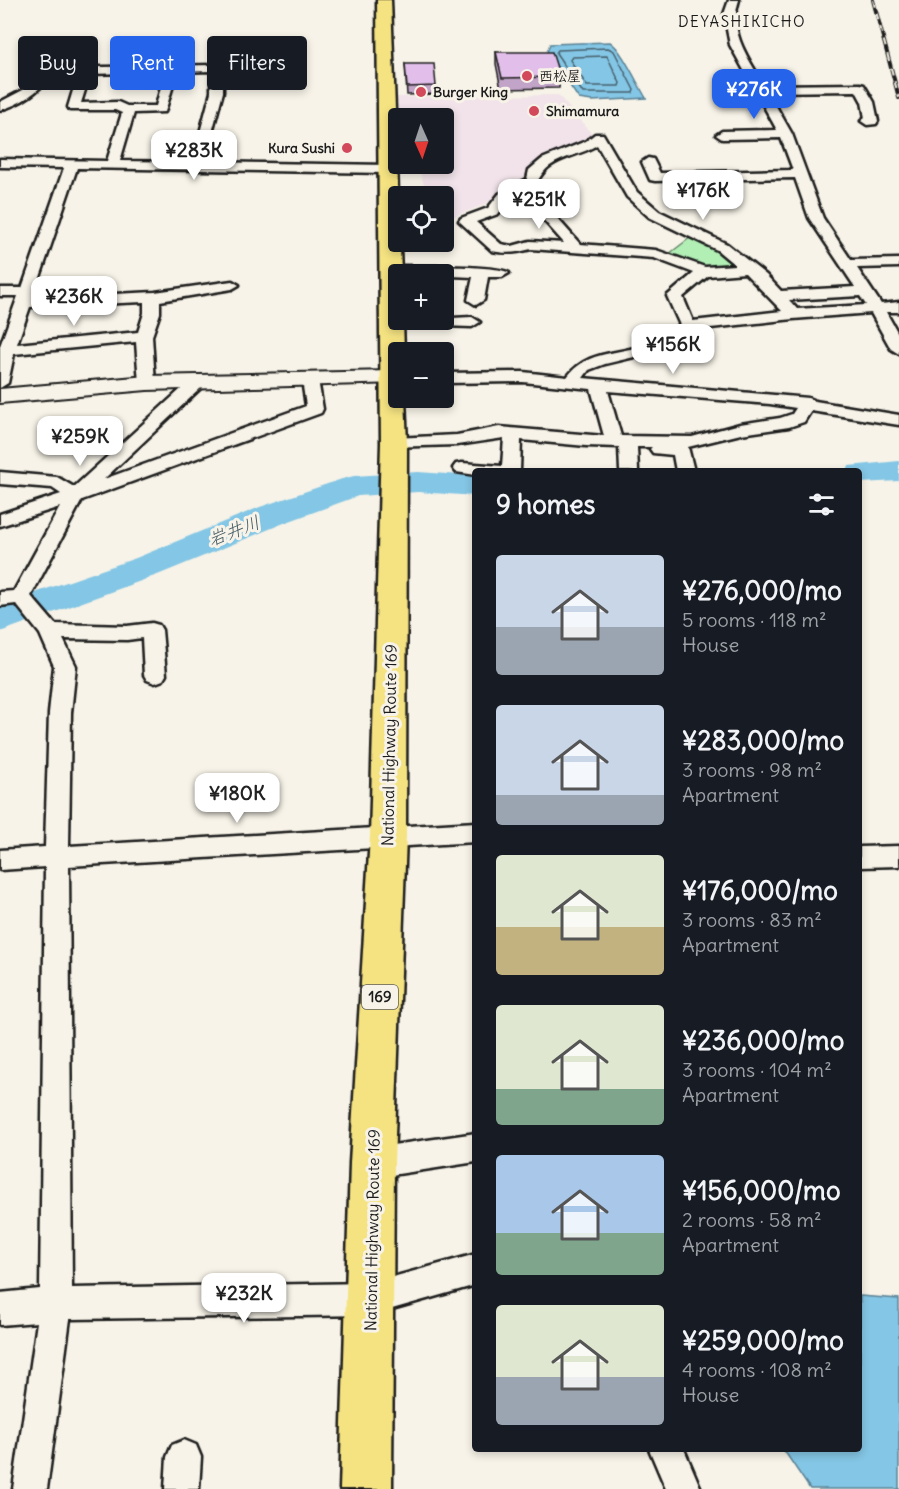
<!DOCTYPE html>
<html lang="en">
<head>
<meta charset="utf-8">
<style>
	body { margin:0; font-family:Delius,"Klee One",sans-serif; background:#20242c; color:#f1f3f6; height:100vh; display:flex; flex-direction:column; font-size:22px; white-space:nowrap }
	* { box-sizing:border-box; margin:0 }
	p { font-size:20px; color:#9ea1a6 }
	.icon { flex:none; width:33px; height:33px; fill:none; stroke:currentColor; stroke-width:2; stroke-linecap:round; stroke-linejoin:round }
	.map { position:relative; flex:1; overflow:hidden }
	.details { position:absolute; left:472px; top:468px; width:390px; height:984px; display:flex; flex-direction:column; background:#171b24; border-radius:6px; box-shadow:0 3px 9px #0003 }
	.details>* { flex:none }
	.banner { position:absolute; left:18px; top:36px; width:364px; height:54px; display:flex; gap:12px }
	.needle { width:39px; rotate:177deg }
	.controls { position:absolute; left:388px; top:108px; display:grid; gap:12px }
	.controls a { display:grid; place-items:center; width:66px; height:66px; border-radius:6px; background:#171b24; box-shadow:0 3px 9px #0003; font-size:30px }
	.price { position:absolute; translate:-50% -51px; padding:0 14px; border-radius:12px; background:#fff; color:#222; font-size:20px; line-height:39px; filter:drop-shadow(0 2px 3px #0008) }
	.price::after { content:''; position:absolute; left:50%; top:36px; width:18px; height:14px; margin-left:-9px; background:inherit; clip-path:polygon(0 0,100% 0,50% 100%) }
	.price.current { background:#2563eb; color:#fff }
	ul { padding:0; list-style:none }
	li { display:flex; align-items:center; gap:18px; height:150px; padding:0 24px }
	li span { display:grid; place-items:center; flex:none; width:168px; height:120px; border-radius:6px; color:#555 }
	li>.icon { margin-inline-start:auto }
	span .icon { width:72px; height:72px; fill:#fffc; stroke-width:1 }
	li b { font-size:26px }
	h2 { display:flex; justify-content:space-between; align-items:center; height:72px; padding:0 24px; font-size:26px }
	.chip { padding:0 21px; border-radius:6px; background:#171b24; box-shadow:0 3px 9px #0003; font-size:21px; line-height:54px }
	.chip.current { background:#2563eb; color:#fff }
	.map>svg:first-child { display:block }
	.built { fill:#f1e3e9 }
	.green { fill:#b2efb5; stroke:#678668; stroke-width:1.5 }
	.water { fill:#84c6e5; stroke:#5a8295; stroke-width:1.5 }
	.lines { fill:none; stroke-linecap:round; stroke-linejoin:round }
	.shore { stroke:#46606c; stroke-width:1.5 }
	.river { fill:#84c6e5; fill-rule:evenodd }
	.street-casing { stroke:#1c1c1c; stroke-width:5 }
	.secondary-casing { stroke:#1c1c1c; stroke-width:4 }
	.highway-casing { stroke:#1c1c1c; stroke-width:5 }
	.street { fill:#f7f3e8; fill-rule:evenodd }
	.secondary { fill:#f7f3e8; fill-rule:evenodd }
	.highway { fill:#f5e382; fill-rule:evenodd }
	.rail-casing { stroke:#1c1c1c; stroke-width:4 }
	.rail { stroke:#f7f3e8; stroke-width:2; stroke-dasharray:7; stroke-linecap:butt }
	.wall { fill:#c2a4c9; stroke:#1c1c1c; stroke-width:1.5 }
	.building { fill:#e2bfea; stroke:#1c1c1c; stroke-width:1.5 }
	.poi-dot { fill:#d1495b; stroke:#f7f3e8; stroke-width:2 }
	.labels { text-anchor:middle; stroke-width:6; stroke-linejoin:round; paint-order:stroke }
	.far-poi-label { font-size:14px; font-weight:bold; fill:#1c1c1c; stroke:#f7f3e8; text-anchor:start }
	.far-neighbourhood-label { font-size:15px; letter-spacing:1.5px; fill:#1c1c1c; stroke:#f7f3e8 }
	.shield { fill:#f7f3e8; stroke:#5e5c59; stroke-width:1.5 }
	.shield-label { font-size:15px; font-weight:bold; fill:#1c1c1c }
	.street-label { font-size:16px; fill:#1c1c1c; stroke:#f7f3e8 }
	.water-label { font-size:18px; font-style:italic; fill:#405862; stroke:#f7f3e8 }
</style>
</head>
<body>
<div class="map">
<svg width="899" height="1489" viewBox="0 0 899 1489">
	<rect width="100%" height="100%" fill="#f7f3e8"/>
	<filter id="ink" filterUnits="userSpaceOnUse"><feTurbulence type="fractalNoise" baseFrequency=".0167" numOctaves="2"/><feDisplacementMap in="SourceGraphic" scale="12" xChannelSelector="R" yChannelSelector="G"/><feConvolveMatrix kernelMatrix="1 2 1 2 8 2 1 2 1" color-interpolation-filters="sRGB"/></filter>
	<g filter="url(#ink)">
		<!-- built -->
		<path class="built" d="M558 95 593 135V138L484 205 444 220V196H428L417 164H444V118H399V147L397 97Z"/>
		<!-- green -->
		<path class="green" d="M691 237 724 252 734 266 705 267 669 254Z"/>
		<!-- water -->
		<path class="water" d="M610 42C621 48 638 85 646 98L592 101 579 99 547 52 550 44Z
			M860 1296 899 1299V1489H810L783 1449H860Z"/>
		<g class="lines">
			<!-- shore -->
			<path class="shore" d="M608 48 614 51 634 90 633 93H583L556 53 558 50Z
				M607 56 620 83 619 86H587L570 60 572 57Z"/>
			<!-- river -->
			<path class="river" d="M899 461V481L860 483V471H845L849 466Z
				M418 472 476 476V496L418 492 358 496 284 523 160 574 0 632V605L136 558 260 507 342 479 354 476Z"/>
			<!-- street casing -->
			<g class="street-casing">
				<path id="street" d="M729 0H739C728 32 748 58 764 85L860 84 864 85 874 102 878 121 876 124 867 125 861 121 865 118 862 102 856 91 768 92 792 134 823 218 851 260 899 259V267L857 268 881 304 899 302V312H886L899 335V354L891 349 871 313 793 319 692 330 677 341 651 353 605 364 589 370 583 378 808 398 815 401 899 415V425L811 411 804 422 789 427 741 434 688 447 694 471H676L673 455 653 453 650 449 652 447H637L638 471H620L619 447 586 446 521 440 520 471H476V475L456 472 453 468 456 464 462 463 502 466 504 438 457 445 388 447 385 443 388 439 394 438 457 435 499 427 604 436 591 389 523 382 444 383V373L523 372 567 377C586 352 610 355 638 347 653 342 667 334 680 325L667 296 694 273 654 258 531 249C517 253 506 254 492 251L459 221 461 218 488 208 499 194 527 179 529 170 542 159 586 141 595 134H603L637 192 659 211 727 244 766 275 781 291 855 287 809 218 795 178 655 181 650 180 642 162 648 158 653 159 660 173 793 170 781 138 722 139 716 135 722 131 777 130 730 45 724 14ZM597 145 627 197 649 217 717 250 735 265 705 267 656 250 580 244 535 193 528 190C539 183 540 173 550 166 564 156 583 154 597 145ZM518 195 525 199 564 243 530 241 512 246 501 244 476 222 498 214 509 200ZM745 273 782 311 693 321 683 297 708 276ZM860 296 866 305 797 309 789 300ZM608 391 770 404 796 408 792 414 780 418 740 424 692 437 621 436Z
					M214 65 223 71V92L204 162 388 165 394 169 388 173 77 168 33 298 155 292 232 281 239 285 232 289 160 301V313L152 336 155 383 153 386H141L139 383 136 342 14 354 8 383 0 388V346L18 296H0V288H22L64 168 0 167V159L107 161 122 113 115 110H70L68 107 78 74H52C39 92 21 104 0 110V102L23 90 45 69 49 68ZM211 71V92L192 162 120 161 134 113 165 112 177 72ZM165 72 156 106H127L118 102 81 103 90 74ZM144 302V313L138 332 17 344 30 307Z
					M390 266C408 266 502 265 509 273L502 277H488L484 300 476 305 468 300 473 277 385 273 383 270 385 267Z
					M444 313 452 318 472 317 480 322 472 327 440 326 437 320H444Z
					M310 375 318 380 323 409 321 413 82 500 31 596 55 624 127 626 152 623 159 625 162 630 166 675 163 680 155 683 147 680 144 675 142 638 127 640 63 639 76 666 71 713 69 846 476 822V842L69 866 72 1288 371 1283 476 1254V1285L371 1315 70 1319 47 1489H13L37 1322 0 1325V1293L40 1289 45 867 0 870V850L45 847 49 713 54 666 40 634 16 604 0 606V592L14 591 60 507 0 526V514L61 494 52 488 0 484V472L57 477 74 487 191 380H203L205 383 203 386 104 479 306 406 302 380Z
					M899 846V866L860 867V847Z
					M476 1133V1162L372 1178 362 1173 357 1163 362 1153 372 1148Z
					M184 1440 196 1445 201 1457 199 1489H165L167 1457 172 1445Z
					M649 1449H684L701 1489H666Z"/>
			</g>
			<!-- secondary casing -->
			<g class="secondary-casing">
				<path id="secondary" d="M392 371 399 373V383L147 390 0 403V389L147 376Z"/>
			</g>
			<!-- highway casing -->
			<g class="highway-casing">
				<path id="highway" d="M377 0H391L401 274H399V320H403L404 352H399V398H405L407 443 406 836 394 1163 392 1489H340L350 1163 370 836 381 443Z"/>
			</g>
			<!-- street -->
			<use href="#street" class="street"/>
			<!-- secondary -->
			<use href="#secondary" class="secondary"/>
			<!-- highway -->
			<use href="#highway" class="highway"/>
			<!-- rail casing -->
			<g class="rail-casing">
				<path id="rail" d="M873 0 899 98"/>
			</g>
			<!-- rail -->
			<use href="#rail" class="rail"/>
		</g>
		<!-- wall -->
		<path class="wall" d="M496 52 560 77 559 88 501 89 496 64Z
			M405 64 436 86V94L407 95Z"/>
		<!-- building -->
		<path class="building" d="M496 52H552L560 77 502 78Z
			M405 64H434L436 86 407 87Z"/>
	</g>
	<!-- markers -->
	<g class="poi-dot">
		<circle cx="527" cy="76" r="6"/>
		<circle cx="421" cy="92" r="6"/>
		<circle cx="534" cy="111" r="6"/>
		<circle cx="347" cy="148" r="6"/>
	</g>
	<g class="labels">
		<!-- far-poi labels -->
		<g class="far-poi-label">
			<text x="539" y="81">西松屋</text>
			<text x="433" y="97">Burger King</text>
			<text x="546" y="116">Shimamura</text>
			<text x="335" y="153" text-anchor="end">Kura Sushi</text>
		</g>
		<!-- far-neighbourhood labels -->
		<g class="far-neighbourhood-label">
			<text x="742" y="27">DEYASHIKICHO</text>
		</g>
		<!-- shield labels -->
		<rect class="shield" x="362" y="985" width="36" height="24" rx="4.5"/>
		<g class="shield-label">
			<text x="380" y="1002">169</text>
		</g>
		<!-- street labels -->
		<g class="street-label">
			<text transform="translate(389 745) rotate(-89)" y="6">National Highway Route 169</text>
			<text transform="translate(372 1230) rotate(-89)" y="6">National Highway Route 169</text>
		</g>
		<!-- water labels -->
		<g class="water-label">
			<text transform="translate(234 531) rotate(-21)" y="6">岩井川</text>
		</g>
	</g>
</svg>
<div class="controls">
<a><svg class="needle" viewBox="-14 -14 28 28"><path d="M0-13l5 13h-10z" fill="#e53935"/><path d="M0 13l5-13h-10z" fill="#9ea1a6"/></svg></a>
<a><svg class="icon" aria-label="locate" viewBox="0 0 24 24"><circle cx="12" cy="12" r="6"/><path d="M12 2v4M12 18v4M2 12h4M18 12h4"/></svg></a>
<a>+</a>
<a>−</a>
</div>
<b class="price current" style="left:754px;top:120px">¥276K</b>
<b class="price" style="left:194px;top:181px">¥283K</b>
<b class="price" style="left:703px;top:221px">¥176K</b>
<b class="price" style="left:539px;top:230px">¥251K</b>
<b class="price" style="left:74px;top:327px">¥236K</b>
<b class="price" style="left:673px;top:375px">¥156K</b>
<b class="price" style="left:80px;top:467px">¥259K</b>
<b class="price" style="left:237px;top:824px">¥180K</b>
<b class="price" style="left:244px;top:1324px">¥232K</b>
<div class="banner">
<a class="chip">Buy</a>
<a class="chip current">Rent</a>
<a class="chip">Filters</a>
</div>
<section class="details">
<h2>9 homes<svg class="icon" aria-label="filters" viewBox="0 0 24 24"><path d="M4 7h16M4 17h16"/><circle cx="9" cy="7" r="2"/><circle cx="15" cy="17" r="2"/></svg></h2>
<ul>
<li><span style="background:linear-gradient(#c9d6e8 60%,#9aa5b1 0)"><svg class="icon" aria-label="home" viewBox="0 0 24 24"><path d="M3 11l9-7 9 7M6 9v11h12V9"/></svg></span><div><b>¥276,000/mo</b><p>5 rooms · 118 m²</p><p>House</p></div></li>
<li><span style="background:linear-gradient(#c9d6e8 75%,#9aa5b1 0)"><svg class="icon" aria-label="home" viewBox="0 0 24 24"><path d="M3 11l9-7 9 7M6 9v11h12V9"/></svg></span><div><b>¥283,000/mo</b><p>3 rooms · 98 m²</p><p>Apartment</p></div></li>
<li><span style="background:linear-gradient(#dfe7d0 60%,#c2b280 0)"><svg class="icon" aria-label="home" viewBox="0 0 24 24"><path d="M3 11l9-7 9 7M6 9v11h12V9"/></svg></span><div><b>¥176,000/mo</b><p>3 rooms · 83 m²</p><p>Apartment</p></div></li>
<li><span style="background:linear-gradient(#dfe7d0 70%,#7fa58c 0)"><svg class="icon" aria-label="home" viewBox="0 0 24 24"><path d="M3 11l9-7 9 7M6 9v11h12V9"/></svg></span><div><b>¥236,000/mo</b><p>3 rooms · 104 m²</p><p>Apartment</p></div></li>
<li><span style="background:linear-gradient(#a9c7e8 65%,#7fa58c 0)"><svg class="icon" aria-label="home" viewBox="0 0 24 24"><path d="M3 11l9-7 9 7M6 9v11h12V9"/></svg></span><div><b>¥156,000/mo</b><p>2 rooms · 58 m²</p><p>Apartment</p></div></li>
<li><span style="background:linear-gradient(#dfe7d0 60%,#9aa5b1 0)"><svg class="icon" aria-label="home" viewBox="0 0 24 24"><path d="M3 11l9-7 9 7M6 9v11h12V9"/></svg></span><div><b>¥259,000/mo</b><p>4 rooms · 108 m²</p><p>House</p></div></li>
</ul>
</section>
</div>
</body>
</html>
